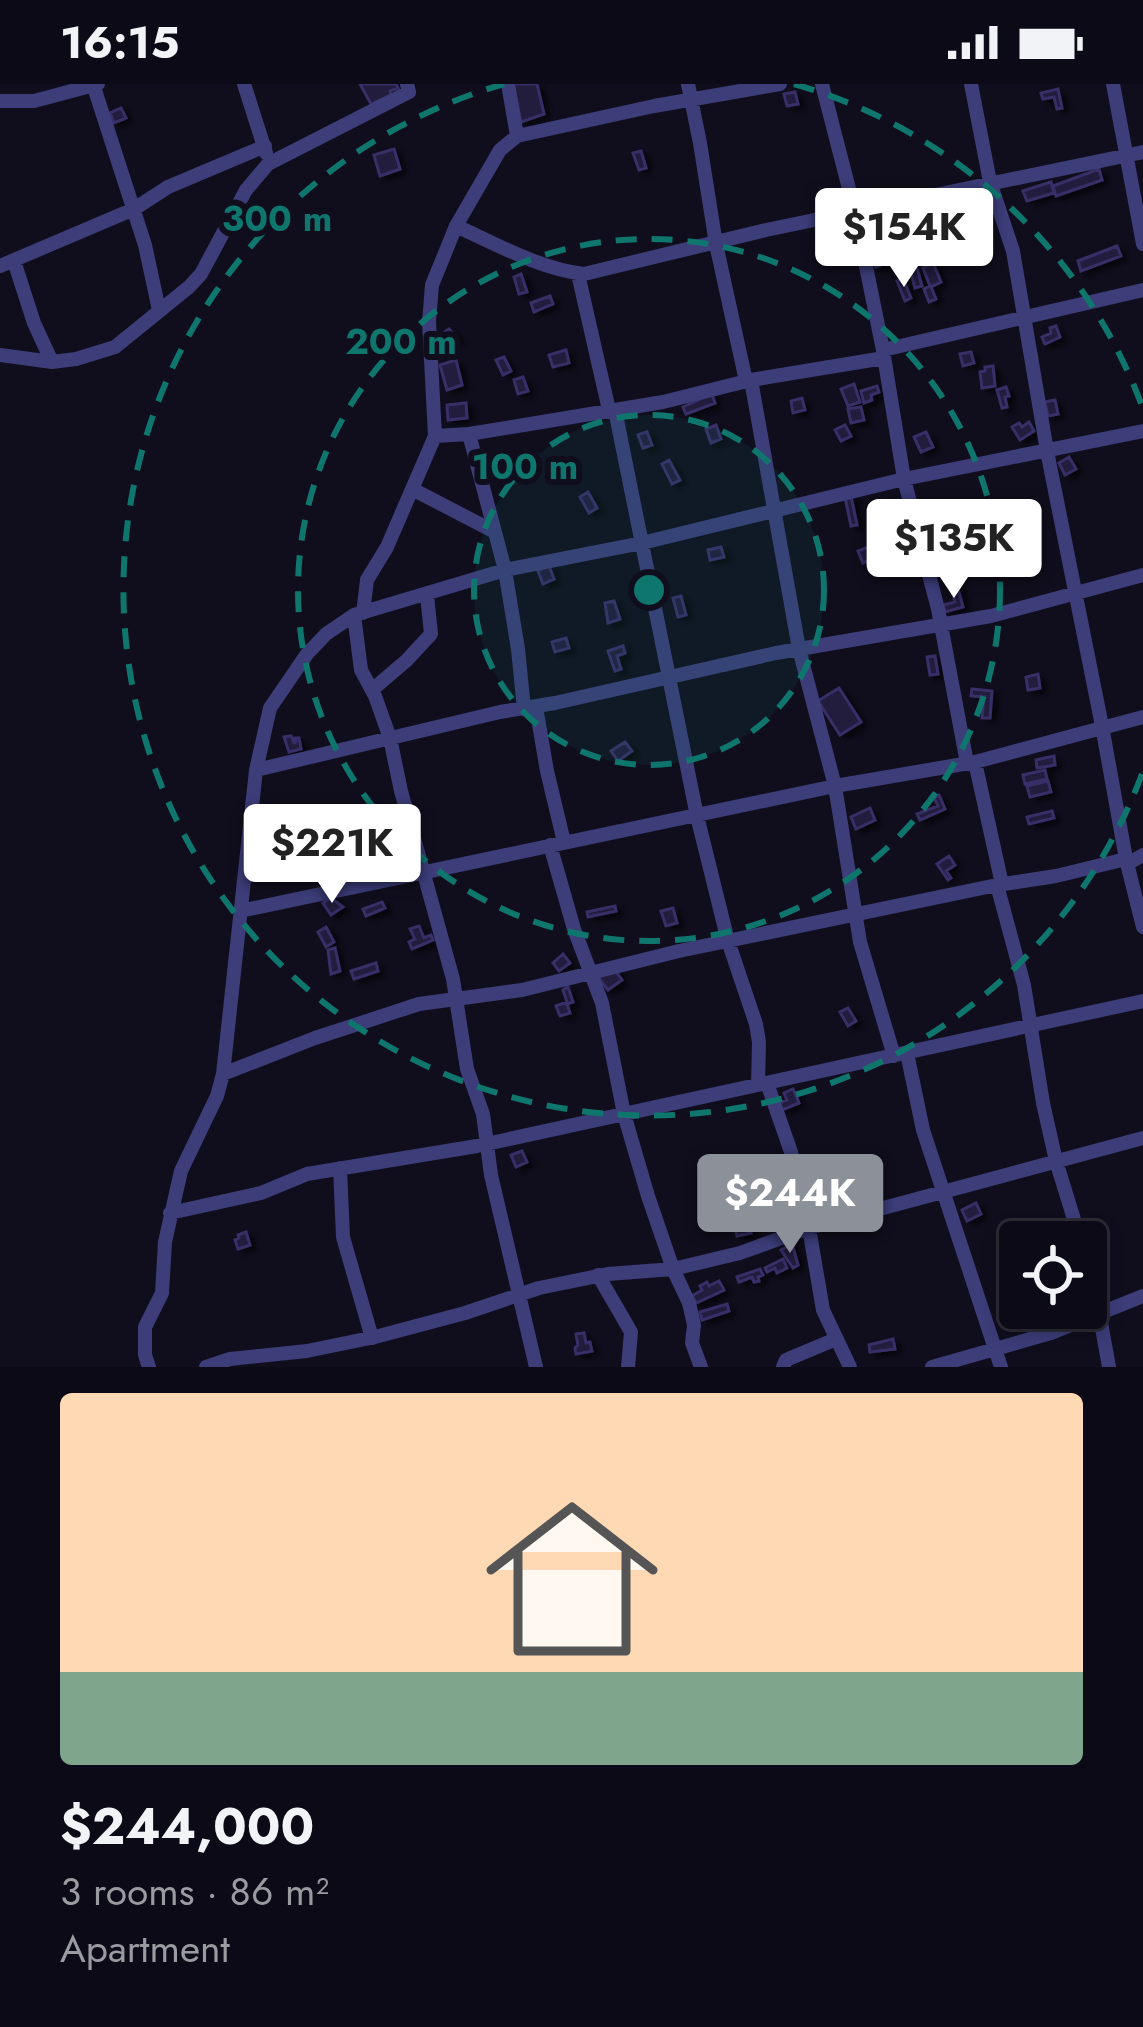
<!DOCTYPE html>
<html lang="en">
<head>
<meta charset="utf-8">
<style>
	body { margin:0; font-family:Jost,sans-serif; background:#15131f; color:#f1f3f6; height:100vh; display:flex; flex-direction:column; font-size:45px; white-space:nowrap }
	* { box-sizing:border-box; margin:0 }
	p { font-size:39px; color:#9a9aa1 }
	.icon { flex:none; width:66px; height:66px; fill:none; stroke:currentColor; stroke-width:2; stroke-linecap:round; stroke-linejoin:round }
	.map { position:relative; height:1283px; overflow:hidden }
	.drawer { display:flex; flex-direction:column; background:#0c0a16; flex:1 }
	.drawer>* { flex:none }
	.fabs { position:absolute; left:999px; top:1137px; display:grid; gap:24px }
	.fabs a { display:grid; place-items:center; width:108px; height:108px; border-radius:12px; background:#0c0a16; box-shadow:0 6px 18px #0003,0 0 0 3px #2c2b35; font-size:60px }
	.price { position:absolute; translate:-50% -102px; padding:0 27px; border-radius:12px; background:#fff; color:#222; font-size:39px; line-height:78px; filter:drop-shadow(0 3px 6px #0008) }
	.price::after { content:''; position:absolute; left:50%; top:72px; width:36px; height:27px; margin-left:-18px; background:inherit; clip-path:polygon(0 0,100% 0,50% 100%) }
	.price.active { background:#8c9099; color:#fff }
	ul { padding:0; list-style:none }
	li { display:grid; align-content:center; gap:24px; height:636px; padding:0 60px }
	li+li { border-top:3px solid #2c2b35 }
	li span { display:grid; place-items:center; height:372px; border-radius:12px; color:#555 }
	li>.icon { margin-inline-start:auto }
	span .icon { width:216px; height:216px; fill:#fffc; stroke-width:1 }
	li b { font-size:51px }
	.status { display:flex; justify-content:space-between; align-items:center; height:84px; padding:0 60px; background:#0c0a16; direction:ltr }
	.status svg { height:33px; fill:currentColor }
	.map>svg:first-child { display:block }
	.building { fill:#211b3d; stroke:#382f67; stroke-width:3; filter:url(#shadow) }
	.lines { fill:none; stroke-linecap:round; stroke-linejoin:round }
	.street { stroke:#3c3d79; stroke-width:14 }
	.ring { fill:none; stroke:#0f766e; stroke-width:6; stroke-dasharray:21 15 }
	.centre { fill:#0f766e; stroke:#100e1d; stroke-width:6 }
	.ring-label { font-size:36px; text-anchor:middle; font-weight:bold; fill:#0f766e; stroke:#100e1d; stroke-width:12; stroke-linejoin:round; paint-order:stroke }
</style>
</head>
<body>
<div class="status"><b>16:15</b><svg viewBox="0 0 49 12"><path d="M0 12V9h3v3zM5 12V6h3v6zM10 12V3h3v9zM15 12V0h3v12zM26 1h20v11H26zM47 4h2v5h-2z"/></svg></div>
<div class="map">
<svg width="1143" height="1283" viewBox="0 0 1143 1283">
	<defs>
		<filter id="shadow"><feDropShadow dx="6" dy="4" stdDeviation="3" flood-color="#0009"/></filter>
	</defs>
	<rect width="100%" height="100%" fill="#100e1d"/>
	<!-- building -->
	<path class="building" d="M360 0H396L398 4 390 7 391 11 371 20Z
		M513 0H537L544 30 521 38Z
		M1058 5 1062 24 1057 25 1054 13 1043 15 1041 9Z
		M795 8 798 20 787 22 784 10Z
		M121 24 126 34 114 39 110 29Z
		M394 65 400 85 380 92 374 71Z
		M641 67 646 84 639 86 633 69Z
		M1099 85 1102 96 1056 112 1053 102Z
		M1051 98 1054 109 1027 117 1023 107Z
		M951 142 953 153 932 158 929 148Z
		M1117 162 1121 172 1081 187 1078 177Z
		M896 168 898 174 876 183 874 178Z
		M933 179 941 198 931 203 936 215 929 218 924 205 930 202 923 184Z
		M917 184 922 202 915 204 910 186Z
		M521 190 527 208 519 210 514 193Z
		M903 195 911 214 905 217 897 197Z
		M550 212 553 220 534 228 531 219Z
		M1056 242 1060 253 1045 260 1042 253 1051 249 1050 244Z
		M449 245 458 255 448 263 439 252Z
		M566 266 569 279 553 283 549 271Z
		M971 268 974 279 963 282 960 270Z
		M504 273 511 287 503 291 496 276Z
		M456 276 462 301 447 306 440 281Z
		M993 282 995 302 982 304 980 288 985 287V283Z
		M523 293 528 307 518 310 514 296Z
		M854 300 860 318 848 322 841 305Z
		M877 302 879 308 871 311 872 316 864 319 861 307Z
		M1006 303 1009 312 1005 313 1007 323 1002 324 997 306Z
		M712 310 715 319 686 330 683 323Z
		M802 314 805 326 793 329 791 317Z
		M1055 316 1058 330 1048 332 1045 318Z
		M466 319 467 334 448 336 447 321Z
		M861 323 864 336 851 339 848 325Z
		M1029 338 1034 347 1020 356 1012 343 1019 339 1022 343Z
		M716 341 721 355 711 359 706 345Z
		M845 341 851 352 841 357 835 346Z
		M647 348 652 361 643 364 638 351Z
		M926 348 933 363 921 368 914 353Z
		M1069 373 1076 385 1065 391 1059 379Z
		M669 376 680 396 672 400 662 380Z
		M588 408 597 424 589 429 580 413Z
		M851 412 857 441 851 442 845 413Z
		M721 463 724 473 710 476 708 466Z
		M868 463 873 475 863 479 858 467Z
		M549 482 554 495 543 500 538 487Z
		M957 501 963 523 945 528 943 521 955 518 951 503Z
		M681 512 686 531 678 533 673 514Z
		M614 517 620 535 608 539 605 519Z
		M566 554 569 564 555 568 552 558Z
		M623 562 625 569 617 572 621 585 615 587 608 567Z
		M935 572 938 590 930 591 927 573Z
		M1038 590 1040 604 1028 606 1026 593Z
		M839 604 861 638 840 651 818 617Z
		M972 605 992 607 990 634H982L984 613 971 612Z
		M291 652 294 659 296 658 295 654H299L301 665 289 668 284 653Z
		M625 658 632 667 618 677 611 667Z
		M1054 672 1055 681 1037 684 1036 676Z
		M1045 686 1047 695 1025 700 1023 691Z
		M1048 697 1051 708 1030 713 1027 702Z
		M939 711 945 725 920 736 917 730 938 722 934 713Z
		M870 724 875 736 856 745 851 733Z
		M1052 727 1054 734 1029 740 1027 733Z
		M328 739 332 749 317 755 313 744Z
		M949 772 955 781 946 787 951 794 948 796 937 780Z
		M331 814 343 823 331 831 323 819Z
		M382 818 385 824 366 832 363 825Z
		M615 822 616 827 588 833 587 828Z
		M673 824 677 839 666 842 661 827Z
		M419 842 424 854 431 851 433 856 412 865 409 858 415 855 410 845Z
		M326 843 334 858 326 863 318 848Z
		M335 864 340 887 331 890 328 866Z
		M563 870 570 879 559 887 553 879Z
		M376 879 378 887 354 895 351 887Z
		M610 879 622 896 608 906 595 889Z
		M568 903 573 918 567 920 570 929 560 932 556 922 567 918 563 906Z
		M848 924 856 937 848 942 840 928Z
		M793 1005 799 1019 782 1026 779 1019 787 1016 784 1009Z
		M522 1067 527 1078 516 1083 511 1071Z
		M799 1119 804 1134 788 1140 786 1132 792 1130 790 1122Z
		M976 1119 981 1130 967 1137 962 1126Z
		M749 1138 751 1149 737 1152 735 1144 740 1145Z
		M246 1148 250 1161 238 1165 235 1156 239 1154 238 1151Z
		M792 1160 798 1181 793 1184 781 1166Z
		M783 1175 787 1184 777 1189 775 1184 767 1188 765 1184Z
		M760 1185 763 1191 758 1193 759 1197 754 1198 752 1193 739 1198 737 1193Z
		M719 1197 724 1206 696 1219 692 1212 702 1206 700 1202 707 1198 709 1202Z
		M727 1220 729 1227 702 1236 700 1228Z
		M584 1249 586 1259 590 1258 592 1267 576 1270 575 1264 578 1261 576 1250Z
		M893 1255 895 1265 870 1268 869 1261Z"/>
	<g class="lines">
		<!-- street -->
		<path class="street" d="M93 0 145 161 159 226
			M244 0 266 69
			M508 0 517 52
			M688 0 700 59 716 160 746 297
			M822 0 855 128 883 266 904 395 938 525 967 679
			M971 0 990 98 1013 167 1047 367 1102 642 1126 775 1143 843
			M1113 0 1143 160
			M0 17H34L98 0
			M456 142C496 160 540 185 584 190L766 146 1143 68
			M14 177 34 239 52 278
			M0 182 134 125 168 103 265 62
			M578 190 609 326
			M883 266 1143 206
			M0 271 52 278 76 275 115 263 189 203 201 190 246 106 268 80 409 8 407 0
			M751 296 799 565 835 702 860 858 894 972
			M615 326 697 732 728 857 756 940 759 958 758 1001
			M469 350 505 486 518 565 524 625
			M435 352 469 350 663 318 751 296 884 274
			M414 406 495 448
			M363 529 367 496 387 463 435 352 429 238 432 201 456 142 500 66 517 52 654 22 780 0
			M354 531 361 586 375 612 390 654 401 707 453 895 467 985 483 1030 491 1091 536 1283
			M372 606 407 576 431 550 427 511
			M536 623 547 687 564 758
			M975 678 1002 800
			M256 686 500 628 555 619 776 569 991 532 1143 491
			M550 761 574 845 602 919 624 1030 648 1112 673 1185 689 1219 694 1241 692 1259 701 1283
			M1127 780 1143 771
			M997 801 1024 901 1043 1019 1056 1077 1081 1158
			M240 827 835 702 975 678 1143 633
			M907 969 923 1046 1001 1283
			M223 990 315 954 419 920 522 906 679 867 997 801 1056 792 1126 775
			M767 999 791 1068 809 1144 823 1226 850 1283
			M340 1084 343 1153 372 1254
			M170 1129 261 1109 307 1090 477 1062 1143 917
			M1086 1171 1091 1183 1109 1283
			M598 1191 631 1248 628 1283
			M149 1283 145 1271V1243L162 1209 165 1158 181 1087 217 1012 223 990 256 686 270 624 307 570 326 550 354 531 505 486 642 459 904 395 1143 347
			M206 1283 230 1275 307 1267 375 1253 465 1229 539 1204 608 1190 673 1185 740 1169 809 1144 1143 1054
			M783 1283 786 1276 836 1255
			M932 1283 1051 1249 1143 1212"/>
	</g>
	<!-- distance rings -->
	<circle cx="649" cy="506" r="175" fill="#0f766e" fill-opacity=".12"/>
	<g class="ring">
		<circle cx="649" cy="506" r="175"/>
		<circle cx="649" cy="506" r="351"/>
		<path d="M1142 690A526 526 0 1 1 504 0M794 0A526 526 0 0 1 1142 322"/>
	</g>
	<circle cx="649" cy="506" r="18" class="centre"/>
	<g class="ring-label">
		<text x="277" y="147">300 m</text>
		<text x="401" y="270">200 m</text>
		<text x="525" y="395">100 m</text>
	</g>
</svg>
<div class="fabs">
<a><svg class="icon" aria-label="locate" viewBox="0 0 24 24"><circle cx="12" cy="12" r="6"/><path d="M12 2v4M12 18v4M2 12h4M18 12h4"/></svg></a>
</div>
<b class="price" style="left:904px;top:206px">$154K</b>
<b class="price" style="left:954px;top:517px">$135K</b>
<b class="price" style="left:332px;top:822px">$221K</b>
<b class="price active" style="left:790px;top:1172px">$244K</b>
</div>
<section class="drawer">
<ul>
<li><span style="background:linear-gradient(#ffd9b3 75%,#7fa58c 0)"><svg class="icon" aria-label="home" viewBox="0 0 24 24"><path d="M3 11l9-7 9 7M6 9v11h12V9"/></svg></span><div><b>$244,000</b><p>3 rooms · 86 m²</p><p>Apartment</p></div></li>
</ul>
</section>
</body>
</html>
